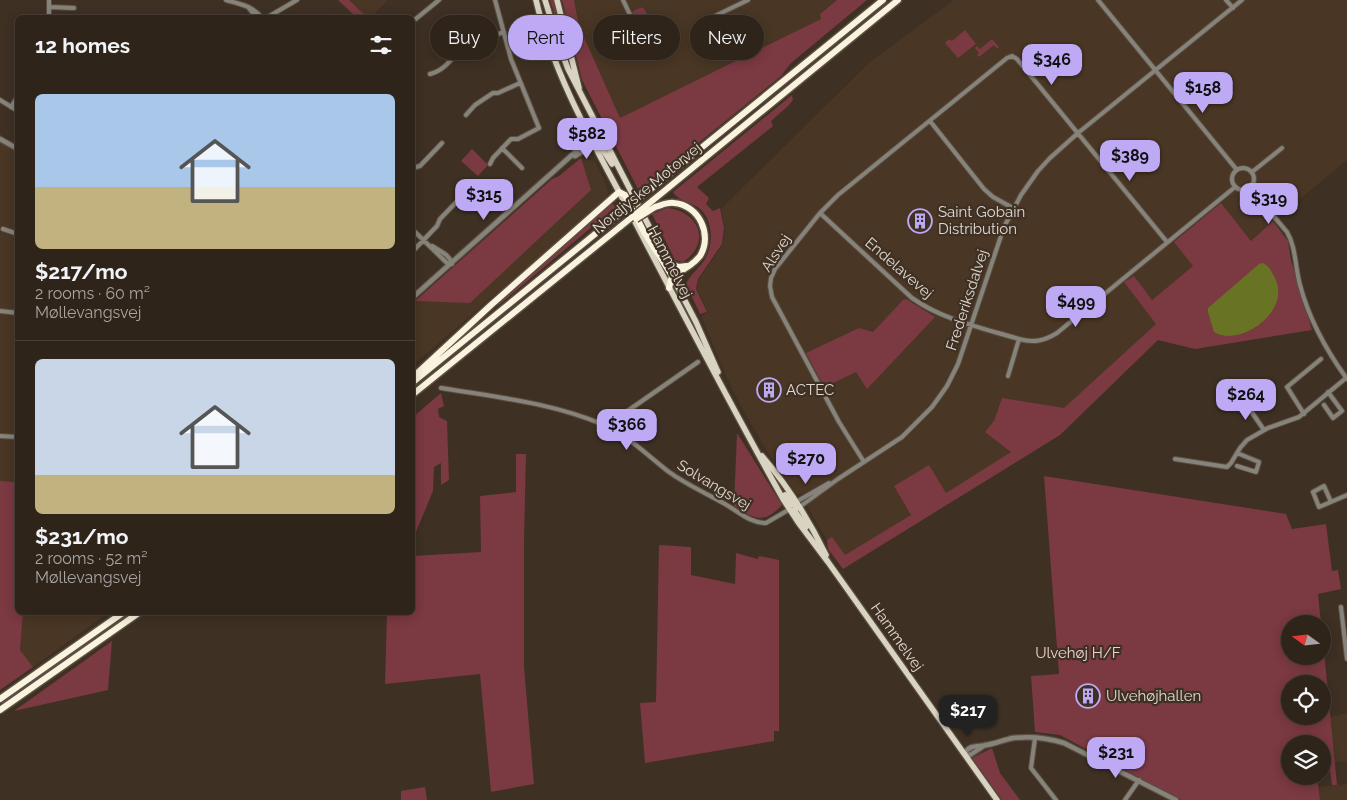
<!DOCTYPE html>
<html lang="en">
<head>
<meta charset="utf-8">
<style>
	body { margin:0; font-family:Raleway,sans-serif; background:#3a3027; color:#f1f3f6; height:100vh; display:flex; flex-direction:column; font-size:19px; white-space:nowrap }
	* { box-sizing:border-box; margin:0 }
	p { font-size:16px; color:#a7a4a2 }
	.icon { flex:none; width:28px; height:28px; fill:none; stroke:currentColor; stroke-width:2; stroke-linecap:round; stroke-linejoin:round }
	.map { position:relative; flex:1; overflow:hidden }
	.details { position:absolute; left:15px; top:15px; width:400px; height:600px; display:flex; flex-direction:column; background:#2e241a; border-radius:8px; box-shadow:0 2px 12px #0003,0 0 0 1px #494139 }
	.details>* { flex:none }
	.hud { position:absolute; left:430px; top:15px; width:475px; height:45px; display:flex; gap:10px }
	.needle { width:32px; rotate:285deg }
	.fabs { position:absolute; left:1281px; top:615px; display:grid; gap:10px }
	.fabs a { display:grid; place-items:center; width:50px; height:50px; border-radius:50%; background:#2e241a; box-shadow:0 2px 12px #0003,0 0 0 1px #494139; font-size:25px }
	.price { position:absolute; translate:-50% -42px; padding:0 11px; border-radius:10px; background:#bea9f5; color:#111; font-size:16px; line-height:32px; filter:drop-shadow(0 1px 2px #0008) }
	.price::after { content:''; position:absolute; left:50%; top:30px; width:15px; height:11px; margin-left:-8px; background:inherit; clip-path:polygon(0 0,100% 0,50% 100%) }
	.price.current { background:#222; color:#fff }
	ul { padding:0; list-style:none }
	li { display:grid; align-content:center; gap:10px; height:265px; padding:0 20px }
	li+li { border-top:1px solid #494139 }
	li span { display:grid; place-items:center; height:155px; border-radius:8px; color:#555 }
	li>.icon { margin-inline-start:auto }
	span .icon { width:90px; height:90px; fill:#fffc; stroke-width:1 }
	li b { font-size:21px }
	h2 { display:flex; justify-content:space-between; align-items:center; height:60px; padding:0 20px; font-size:21px }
	.chip { padding:0 18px; border-radius:22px; background:#2e241a; box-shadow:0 2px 12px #0003,0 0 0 1px #494139; font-size:18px; line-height:45px }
	.chip.current { background:#bea9f5; color:#111 }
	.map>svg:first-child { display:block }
	.built { fill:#493624 }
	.green { fill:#7b3942; fill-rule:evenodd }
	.water { fill:#687324 }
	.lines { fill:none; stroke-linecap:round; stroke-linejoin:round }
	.minor-casing { stroke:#5b4e42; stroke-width:6 }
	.tertiary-casing { stroke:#5b4e42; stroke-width:7 }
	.primary-casing { stroke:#5b4e42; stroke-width:8 }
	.motorway-casing { stroke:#5b4e42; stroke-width:9 }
	.minor { stroke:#86837a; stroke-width:4 }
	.tertiary { stroke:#86837a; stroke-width:4.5 }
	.primary { stroke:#d9d3c1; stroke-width:5.5 }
	.motorway { stroke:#faf3dd; stroke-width:6 }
	.motorway-bridge-casing { stroke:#5b4e42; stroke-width:9; stroke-linecap:butt }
	.motorway-bridge { stroke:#faf3dd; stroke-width:6 }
	.labels { text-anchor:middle; stroke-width:4.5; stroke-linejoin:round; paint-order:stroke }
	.street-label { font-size:15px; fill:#e0d7cf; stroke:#3e3023 }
	.poi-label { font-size:15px; fill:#e0d7cf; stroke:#3e3023; text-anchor:start }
	.park-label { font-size:15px; fill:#eed2d3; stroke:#3e3023 }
</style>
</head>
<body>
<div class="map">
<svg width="1347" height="800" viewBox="0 0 1347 800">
	<rect width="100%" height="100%" fill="#3e3023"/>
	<!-- built -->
	<path class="built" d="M349 0H388L370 18 367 17Z
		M574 0H837L820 14 822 19 620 118 579 26Z
		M954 0H1347V160L1273 221 1251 241 1220 204 1194 266 1148 303 1163 322 1056 427 841 564 808 508 803 494H796L761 441 742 408 726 376 701 316 708 313 697 289 699 279 723 244 725 229 721 209 869 63Z
		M0 140 17 151V482L0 481Z
		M588 159 595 161 607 186 608 193 604 201 413 365V304L579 160Z
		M23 613H108L33 667 20 651Z
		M1347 713V761L1335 762 1330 717Z
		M1347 784V800H1320L1318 787Z"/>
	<!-- green -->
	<path class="green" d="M338 0H349L367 17H356Z
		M550 0H555L568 52 566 53Z
		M562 0H574L579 26 620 118 821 19 820 14 837 0H867L791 63 781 76 639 191 582 80Z
		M643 7 655 30 645 36H643L632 14 633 11Z
		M965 30 976 44 958 58 945 43 949 39 952 41Z
		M992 39 999 47 997 49 994 45 979 57 977 55 979 53 975 48 977 46 980 49Z
		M792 95 793 100 788 106 771 121 773 126 697 187 709 198 706 204 713 211 720 208 724 228 722 244 698 279 696 289 707 312 700 314 686 284C690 274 700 268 705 259 714 244 713 219 699 208 691 202 678 201 673 192Z
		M472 149 488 165 478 176 461 161Z
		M581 158 591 190 470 303 415 301 552 179 559 176Z
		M1221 203 1251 241 1273 221 1288 241 1291 260 1312 330 1195 349 1158 340 1060 435 843 569 828 549 827 540 832 537 845 555 911 515 894 486 929 465 946 493 1011 452 985 432 994 421 1002 398 1064 408 1156 324 1124 282 1134 276 1152 300 1193 266 1174 242Z
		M608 204 618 205 499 305 498 303Z
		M667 208C699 211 712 243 683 262L675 260 652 214Z
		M906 299 935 317 867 389 856 372 827 386 823 385 806 353 859 328 873 332 903 300Z
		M441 393 444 406 438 409 439 417 447 421 449 480 441 485V463L434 467 433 491 413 539V417Z
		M737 433 782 505C763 525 755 519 734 506Z
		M516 454H526L524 540V667L534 784 491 792 480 674 385 684 387 613 412 612 413 556 481 552 480 496 516 492Z
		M1044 476 1286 514 1292 529 1326 524 1332 571 1338 570 1341 589 1318 594 1321 624H1290V656H1322L1323 641 1337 785H1332L1327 747 1323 748 1322 744H1290V776H1317L1320 800H1181L1060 735 1035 732 1031 676 1059 674ZM1290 684H1322V716H1290Z
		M0 481 17 482 18 612 23 613 20 650 33 667 0 690Z
		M659 545 691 547V575L735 584 736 553 758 559 759 556 779 560V731H774V741L645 763 640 703 656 702Z
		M112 641 108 690 14 711Z
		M992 748 1000 773 1020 800H1002L972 758Z
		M425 787 427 800H401V791Z"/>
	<!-- water -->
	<path class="water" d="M1262 263C1270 266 1271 271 1275 278 1292 312 1239 348 1214 332L1208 312V308L1259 264Z"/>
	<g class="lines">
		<!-- minor casing -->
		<g class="minor-casing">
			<path id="minor" d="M226 0C240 4 253 6 262 18
				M623 0 644 44
				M1098 0 1237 170
				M1226 0 1233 8
				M49 7 74 8
				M248 7 257 18
				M49 14V0
				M715 16 748 0
				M266 18 297 0
				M330 18 331 17
				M412 22 439 0
				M430 74C443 71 450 61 458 52 462 48 469 45 474 41L480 42 503 32
				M0 100 18 111
				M11 107 18 96
				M466 115 475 105 493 93H498L520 83
				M930 121 984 189 993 197 1013 208
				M502 148 522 168
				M490 164 493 158 511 139H518L539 128 511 59 495 0
				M1232 179a11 11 0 1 1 22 0a11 11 0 1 1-22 0Z
				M412 170 416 167 420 166 442 143
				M1252 172 1282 148
				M1250 188 1287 232C1296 247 1295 267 1300 285 1309 319 1326 350 1347 379
				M820 213 912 298C943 320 982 328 1019 339L1008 376
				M3 229 18 234
				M412 229 447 263 452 264
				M432 246C440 251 450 255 452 264
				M412 252 437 226 440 219 468 190
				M0 311 18 313
				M1019 339C1034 343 1044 341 1057 333L1235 187
				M441 388C496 397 553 403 604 425 629 436 648 456 669 472 687 485 706 493 725 504 739 512 750 523 766 523L790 509
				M1244 401 1264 430
				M1324 405 1333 418 1342 411 1328 392
				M1304 414 1287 387 1321 359
				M606 426 698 362
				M0 436 18 437
				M1237 453 1259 462 1256 472 1237 466
				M1175 459 1227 467 1231 463 1240 448 1247 440 1268 428 1299 417 1346 378
				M864 462 839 422 772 297 770 286 771 278 775 269 820 213 838 195 1007 58 1012 56 1017 59 1167 242
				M796 502 829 483
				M1331 502 1324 486 1313 492 1319 507 1347 495
				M798 508 838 479 902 437 932 407 947 386 958 364 1004 227 1021 195 1038 171 1050 158 1078 133 1242 0
				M1341 607 1347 659
				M1035 738 1031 768 1056 800
				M1125 800 1139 780"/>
		</g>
		<!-- tertiary casing -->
		<g class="tertiary-casing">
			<path id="tertiary" d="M0 139 18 149
				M575 156 594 144
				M412 298 582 146 592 140
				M964 754C970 744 977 747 987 745 996 743 1004 740 1013 738 1030 736 1048 738 1064 743L1176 800
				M964 754 970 755 985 745"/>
		</g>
		<!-- primary casing -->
		<g class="primary-casing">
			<path id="primary" d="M536 0C554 77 596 148 633 218 682 312 731 406 783 499L798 522 828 562 997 800
				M545 0 559 45 568 69 654 236
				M557 0 579 88
				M593 140 599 144 612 164
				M671 274 696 322 718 372
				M762 456C788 486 809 520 826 555
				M785 495 792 504 799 508
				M794 510 806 527"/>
		</g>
		<!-- motorway casing -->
		<g class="motorway-casing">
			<path id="motorway" d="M647 192 883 0
				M652 201 898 0
				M655 207C662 205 668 202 674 203 699 205 713 235 700 256 693 265 682 271 672 276L669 288
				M652 233 672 264 678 267 687 266
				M412 378 491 305 619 192 625 195 644 232 672 276
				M412 383 616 217
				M412 395 621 226
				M0 699 124 612
				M0 710 140 612"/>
		</g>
		<!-- minor -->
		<use href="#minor" class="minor"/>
		<!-- tertiary -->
		<use href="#tertiary" class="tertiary"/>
		<!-- primary -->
		<use href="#primary" class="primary"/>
		<!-- motorway -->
		<use href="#motorway" class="motorway"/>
		<!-- motorway-bridge casing -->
		<g class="motorway-bridge-casing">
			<path id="motorway-bridge" d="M616 217 647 192
				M636 219 655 207
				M621 226 652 201"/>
		</g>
		<!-- motorway-bridge -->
		<use href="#motorway-bridge" class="motorway-bridge"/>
	</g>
	<!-- icons -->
	<defs>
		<g id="building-ring" transform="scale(1.25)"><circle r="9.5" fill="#3e3023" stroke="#bea9f5" stroke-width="1.5"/><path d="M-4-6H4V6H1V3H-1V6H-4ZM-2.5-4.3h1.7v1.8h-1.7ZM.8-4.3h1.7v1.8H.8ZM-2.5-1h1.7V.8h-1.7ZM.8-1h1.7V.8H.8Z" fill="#bea9f5"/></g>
	</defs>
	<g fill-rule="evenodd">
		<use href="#building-ring" x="920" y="221"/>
		<use href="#building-ring" x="769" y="390"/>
		<use href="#building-ring" x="1088" y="696"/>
	</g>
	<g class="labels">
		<!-- street labels -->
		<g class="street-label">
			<text transform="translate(647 188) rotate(-39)" y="5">Nordjyske Motorvej</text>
			<text transform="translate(776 253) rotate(-57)" y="5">Alsvej</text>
			<text transform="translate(670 262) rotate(63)" y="5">Hammelvej</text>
			<text transform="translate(899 268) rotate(41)" y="5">Endelavevej</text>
			<text transform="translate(967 300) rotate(-72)" y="5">Frederiksdalvej</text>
			<text transform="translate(714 485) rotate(31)" y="5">Solvangsvej</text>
			<text transform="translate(897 637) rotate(55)" y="5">Hammelvej</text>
		</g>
		<!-- poi labels -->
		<g class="poi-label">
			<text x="938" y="217">Saint Gobain<tspan x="938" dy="17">Distribution</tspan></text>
			<text x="786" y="395">ACTEC</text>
			<text x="1106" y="701">Ulvehøjhallen</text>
		</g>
		<!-- park labels -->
		<g class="park-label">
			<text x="1078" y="658">Ulvehøj H/F</text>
		</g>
	</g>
</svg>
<div class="fabs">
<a><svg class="needle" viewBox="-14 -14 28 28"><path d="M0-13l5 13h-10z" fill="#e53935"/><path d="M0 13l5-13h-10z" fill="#a7a4a2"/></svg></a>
<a><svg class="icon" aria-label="locate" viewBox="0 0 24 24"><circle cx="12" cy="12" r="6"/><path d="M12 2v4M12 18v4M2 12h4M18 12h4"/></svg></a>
<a><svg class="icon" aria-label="layers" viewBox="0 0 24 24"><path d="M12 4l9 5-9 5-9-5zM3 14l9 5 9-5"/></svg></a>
</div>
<b class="price" style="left:1052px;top:86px">$346</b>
<b class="price" style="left:1203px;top:114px">$158</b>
<b class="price" style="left:587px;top:160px">$582</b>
<b class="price" style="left:1130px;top:182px">$389</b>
<b class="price" style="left:484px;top:221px">$315</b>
<b class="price" style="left:1269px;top:225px">$319</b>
<b class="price" style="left:1076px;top:328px">$499</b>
<b class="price" style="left:1246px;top:421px">$264</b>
<b class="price" style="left:627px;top:451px">$366</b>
<b class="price" style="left:806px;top:485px">$270</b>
<b class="price current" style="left:968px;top:737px">$217</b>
<b class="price" style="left:1116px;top:779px">$231</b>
<div class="hud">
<a class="chip">Buy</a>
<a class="chip current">Rent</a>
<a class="chip">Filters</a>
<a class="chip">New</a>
</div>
<section class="details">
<h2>12 homes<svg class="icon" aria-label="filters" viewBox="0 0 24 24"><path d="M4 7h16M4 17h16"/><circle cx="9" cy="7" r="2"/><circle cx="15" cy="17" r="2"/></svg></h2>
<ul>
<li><span style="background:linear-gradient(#a9c7e8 60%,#c2b280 0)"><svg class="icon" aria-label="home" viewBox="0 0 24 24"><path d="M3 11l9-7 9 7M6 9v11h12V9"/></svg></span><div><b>$217/mo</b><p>2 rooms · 60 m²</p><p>Møllevangsvej</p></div></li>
<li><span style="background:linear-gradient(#c9d6e8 75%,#c2b280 0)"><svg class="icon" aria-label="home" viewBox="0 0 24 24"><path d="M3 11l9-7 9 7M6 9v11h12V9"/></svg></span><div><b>$231/mo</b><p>2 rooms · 52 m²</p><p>Møllevangsvej</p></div></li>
</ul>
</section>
</div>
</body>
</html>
